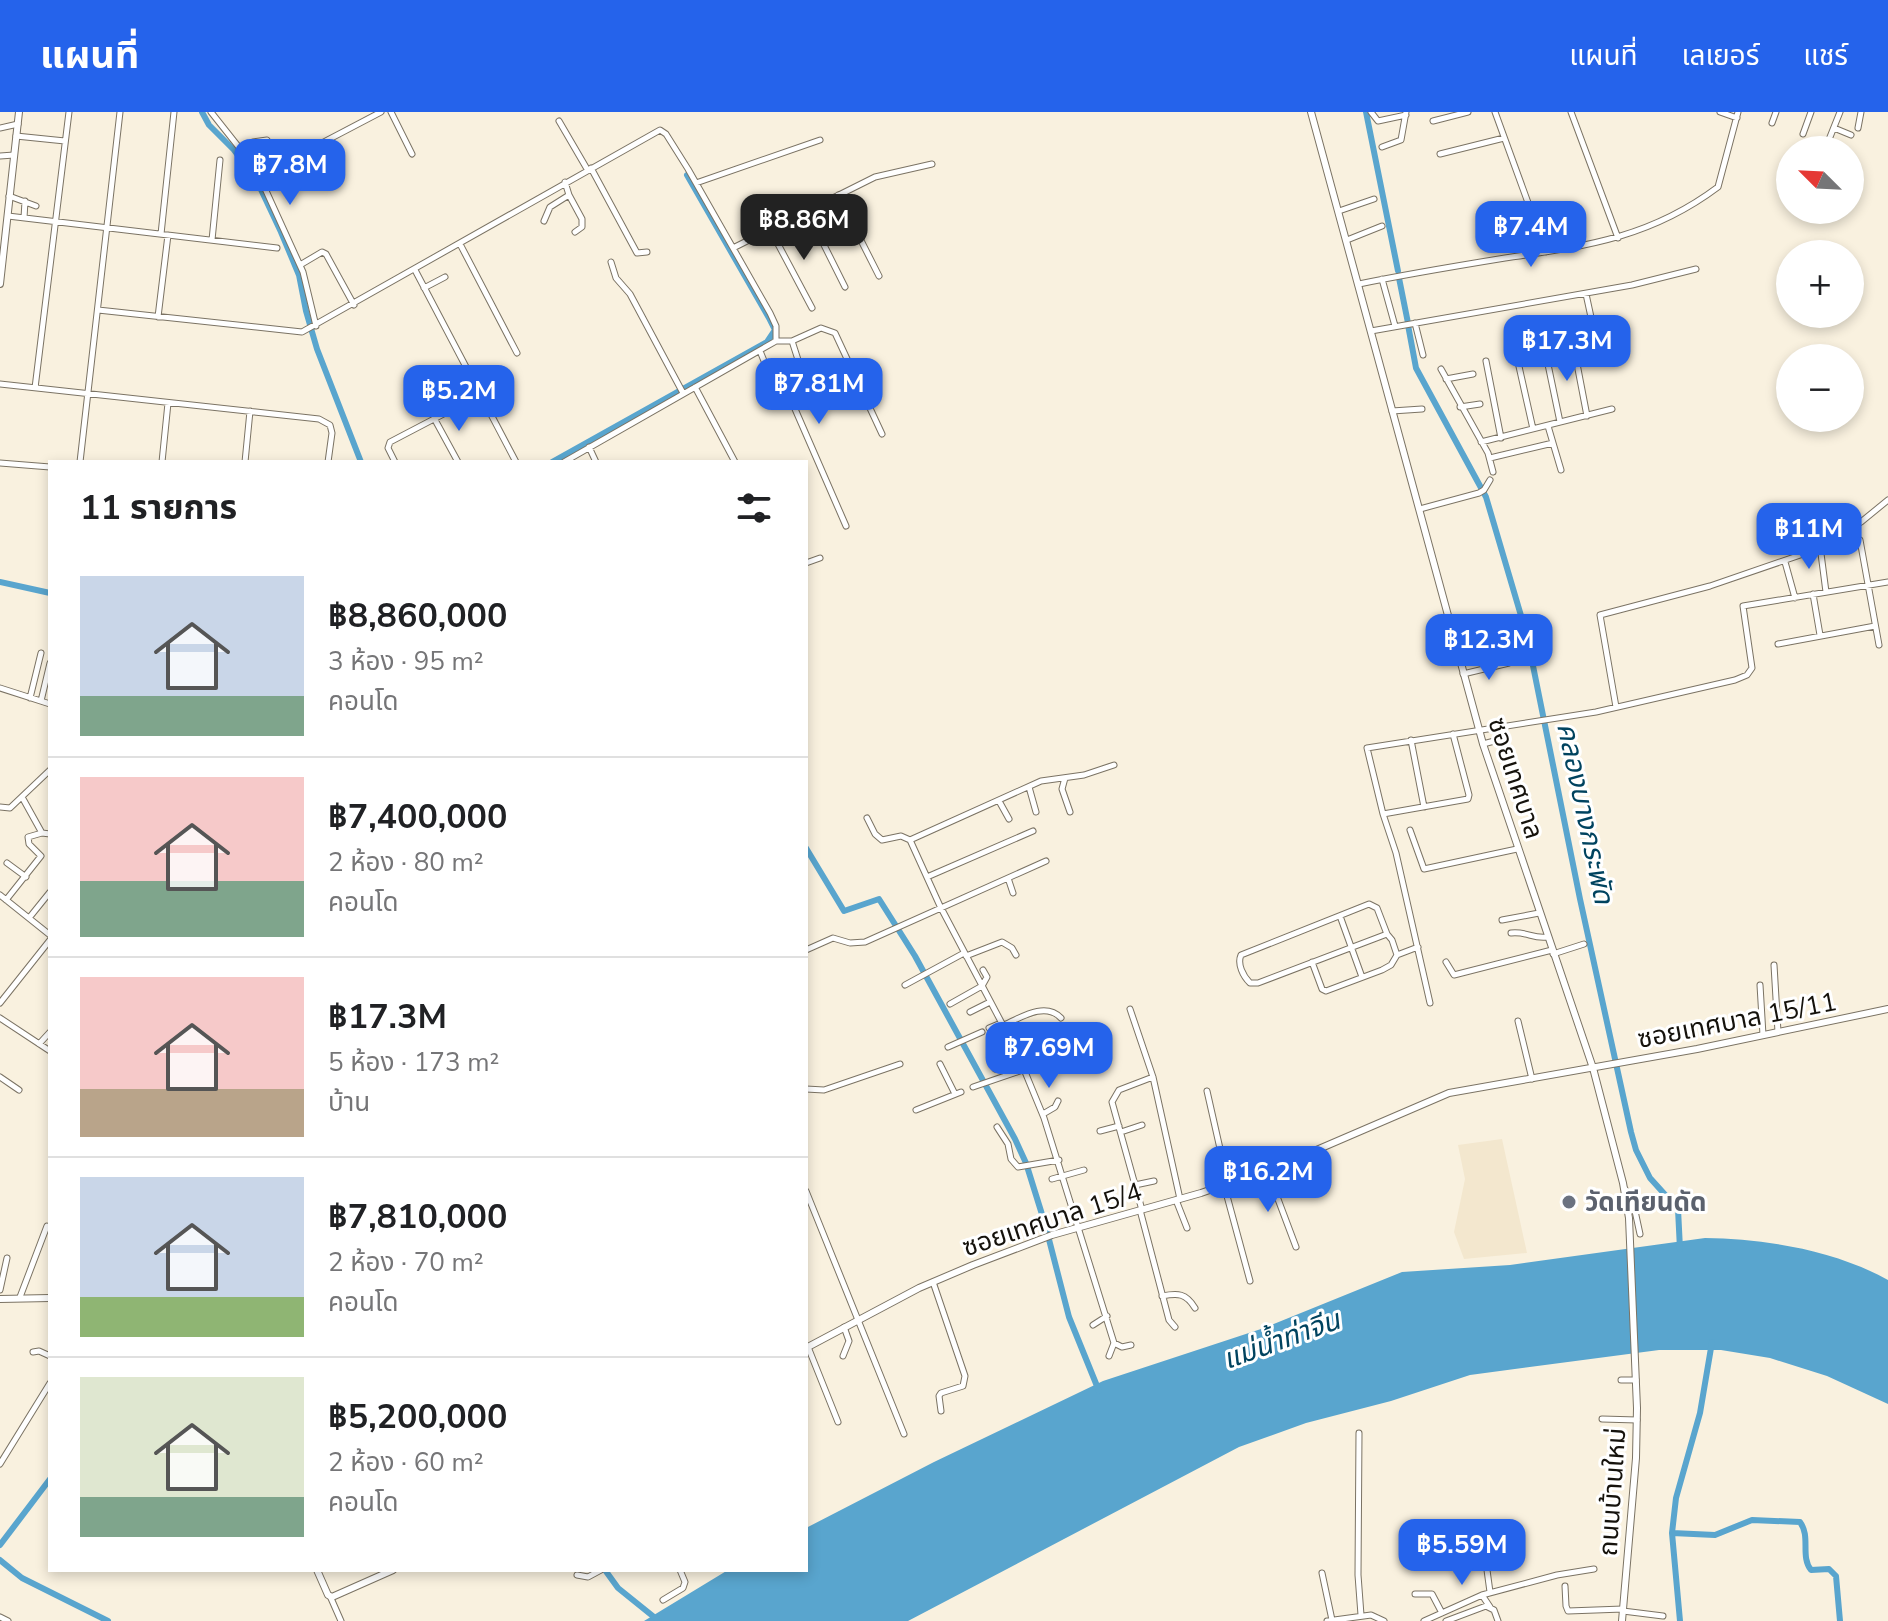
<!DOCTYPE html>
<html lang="th">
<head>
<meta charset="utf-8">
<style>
	body { margin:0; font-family:"Nunito Sans","Noto Sans Thai",sans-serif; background:#f2f2f2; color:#202124; height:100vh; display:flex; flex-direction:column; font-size:30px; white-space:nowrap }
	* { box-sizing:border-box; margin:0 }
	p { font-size:26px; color:#757577 }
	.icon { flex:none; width:44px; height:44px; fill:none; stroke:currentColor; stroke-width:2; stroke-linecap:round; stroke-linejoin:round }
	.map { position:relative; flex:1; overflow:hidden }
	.drawer { position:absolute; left:48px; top:348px; width:760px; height:1112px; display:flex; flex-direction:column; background:#fff; border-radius:0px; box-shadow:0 4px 12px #0003 }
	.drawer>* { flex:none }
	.needle { width:52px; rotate:294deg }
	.fabs { position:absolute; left:1776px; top:24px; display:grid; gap:16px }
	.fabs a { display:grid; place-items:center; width:88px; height:88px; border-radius:50%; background:#fff; box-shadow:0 4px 12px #0003; font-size:40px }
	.price { position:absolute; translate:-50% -68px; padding:0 18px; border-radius:16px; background:#2563eb; color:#fff; font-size:26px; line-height:52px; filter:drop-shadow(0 2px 4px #0008) }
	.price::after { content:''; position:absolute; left:50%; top:48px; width:24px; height:18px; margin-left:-12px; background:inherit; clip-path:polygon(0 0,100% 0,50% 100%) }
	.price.current { background:#222; color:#fff }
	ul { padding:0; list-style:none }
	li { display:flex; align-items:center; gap:24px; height:200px; padding:0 32px }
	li+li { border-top:2px solid #e0e0e0 }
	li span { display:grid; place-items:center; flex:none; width:224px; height:160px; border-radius:0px; color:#555 }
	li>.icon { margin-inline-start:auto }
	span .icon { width:96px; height:96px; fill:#fffc; stroke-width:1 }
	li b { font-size:34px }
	h2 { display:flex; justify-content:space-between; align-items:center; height:96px; padding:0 32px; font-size:34px }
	header { display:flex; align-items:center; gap:48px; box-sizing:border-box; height:112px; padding:0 40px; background:#2563eb; color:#fff }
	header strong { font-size:38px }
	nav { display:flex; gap:44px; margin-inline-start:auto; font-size:28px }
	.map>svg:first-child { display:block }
	.built { fill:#f3e7ce }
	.water { fill:#59a5ce }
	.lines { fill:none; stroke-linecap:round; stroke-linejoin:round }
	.canal { stroke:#59a5ce; stroke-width:6 }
	.minor-casing { stroke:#7b7364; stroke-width:7 }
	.tertiary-casing { stroke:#7b7364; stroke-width:8 }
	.minor { stroke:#fff; stroke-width:5 }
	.tertiary { stroke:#fff; stroke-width:6 }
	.worship-dot { fill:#6b7280; stroke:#fff; stroke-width:3 }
	.labels { text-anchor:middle; stroke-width:6; stroke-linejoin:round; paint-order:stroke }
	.street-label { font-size:26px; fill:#15120c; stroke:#fff }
	.worship-label { font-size:26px; font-weight:bold; fill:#5b616d; stroke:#fff; text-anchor:start }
	.water-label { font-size:28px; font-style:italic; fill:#00435f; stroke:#fff }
</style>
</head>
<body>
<header>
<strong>แผนที่</strong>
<nav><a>แผนที่</a><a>เลเยอร์</a><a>แชร์</a></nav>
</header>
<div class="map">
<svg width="1888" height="1509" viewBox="0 0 1888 1509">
	<rect width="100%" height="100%" fill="#f9f1df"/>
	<!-- built -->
	<path class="built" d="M1502 1027 1527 1141 1464 1147 1454 1120 1465 1067 1458 1033Z"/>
	<!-- water -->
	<path class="water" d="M1705 1126C1766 1127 1834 1138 1888 1168V1292L1827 1264 1770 1246 1721 1238H1659L1470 1263 1391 1289 1306 1311 1239 1335 908 1509H644L728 1458H806V1416L934 1350 1103 1269 1264 1216 1402 1160 1510 1153Z"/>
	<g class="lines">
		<!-- canal -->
		<path class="canal" d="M202 0 209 13 234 38 257 69 281 120 299 163 306 199 317 237 361 350
			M1366 0 1398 159
			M1399 166 1408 211
			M1408 213 1416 256 1486 385 1527 524 1580 787 1631 1020 1636 1038 1650 1066 1678 1097 1680 1137
			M552 350 767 230 775 218 769 206 687 63
			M0 470 50 481
			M806 736 844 799 879 787 915 844 1015 1027 1026 1051 1045 1112 1069 1205 1099 1279
			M1672 1421 1715 1423 1752 1408 1800 1410C1811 1425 1800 1444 1811 1458L1829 1457 1836 1464 1840 1509
			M0 1433 50 1367
			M0 1448 22 1466 108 1509
			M605 1458 618 1476 659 1509
			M1680 1509 1672 1421 1676 1386 1700 1301 1712 1230"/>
		<!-- minor casing -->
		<g class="minor-casing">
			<path id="minor" d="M211 0 253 53 262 70 303 160 316 214
				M391 0 412 42
				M1371 0 1378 9 1406 3
				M1495 0 1546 140
				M1571 0 1618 126
				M1720 0 1737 6
				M559 9 587 57
				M1433 9 1468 0
				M1772 11 1776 0
				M0 16 18 12
				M1834 16 1851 23
				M1858 16 1861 0
				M1803 22 1811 0
				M16 24 65 29
				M1828 30 1840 0
				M1382 35 1401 28 1406 0
				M239 36 253 30 267 28 281 52
				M1440 42 1504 26
				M0 44 14 43
				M591 56 637 141 647 140
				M259 64 381 0
				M696 71 820 28
				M569 83 582 107V115L575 120
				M838 83 879 164
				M9 84 36 94
				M807 99 845 175
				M1339 99 1374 87
				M8 104 277 136
				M24 106 25 89
				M544 109 550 95 569 83 565 70
				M770 117 812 196
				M161 122 174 0
				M212 128 220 48
				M1347 128 1382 114
				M460 132 517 241
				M733 136 875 65 932 52
				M611 150 616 166 630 182 683 281
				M300 153 322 140 326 142 354 193
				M415 158 516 350
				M1382 167 1395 214
				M1359 172C1407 162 1456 154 1505 146 1586 134 1650 126 1718 75L1738 0
				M424 176 445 165
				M1586 182 1594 219
				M98 198 302 220 660 18 666 22 688 57 770 201 776 214V229L564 350
				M158 205 168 123
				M1415 211 1423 243
				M1371 219 1632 173 1696 157
				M776 229H792L821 216 835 221 882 322
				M792 229 800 254 785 269V274L846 414
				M1573 231 1587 304
				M1545 238 1560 310
				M760 239 773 271 768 279
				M1516 241 1533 317
				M1486 249 1501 326
				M1441 257 1488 341 1493 360
				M1446 267 1473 262
				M0 272 319 307 330 313 332 321 328 350
				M695 275 735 350
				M35 276 69 0
				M1460 295 1480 292
				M1392 299 1422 297
				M434 306 458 350
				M1481 330 1612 297
				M1553 331 1561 358
				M589 335 596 350
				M1490 346 1553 331 1548 314
				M80 350 120 0
				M162 350 168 291
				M245 350 250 299
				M395 350 388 336 390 330 497 274
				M0 351 50 355
				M1420 397 1479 381 1484 378 1490 368
				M1860 428 1879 533
				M1820 434 1826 480
				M1785 450 1795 486
				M806 451 820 446
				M1813 482 1820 523
				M1778 532 1875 514
				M1463 562 1509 551
				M0 576 50 592
				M30 586 41 541
				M41 589 50 551
				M1616 595 1600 503 1710 474 1812 439 1861 410 1888 388
				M1411 628 1424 695
				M1483 632 1502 627V613
				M1065 666 1062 677 1070 700
				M1029 675 1036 700
				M22 685 42 721 50 722
				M999 689 1009 707
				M0 695 10 696 50 658
				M1383 702 1468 687 1469 683 1453 622
				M867 706 875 722 882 728 901 724 910 728 1041 669 1084 663 1114 653
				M1410 718 1424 757 1517 737
				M910 728 940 794 1016 938 1044 1006 1114 1231 1109 1244
				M7 751 26 765
				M927 765 1033 719
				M1008 766 1013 781
				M0 783 50 823
				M6 788 41 744 29 732 28 725 42 721
				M1340 804 1362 865
				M29 806 50 780
				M1502 808 1539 801
				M1511 821C1526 819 1533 827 1547 825
				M1387 822 1377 796 1369 792 1241 843C1237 852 1243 864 1250 871H1258L1387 822 1392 828 1397 843
				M806 838 833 826 850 831 865 830 1046 749
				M1553 842 1584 832
				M966 844 1002 830 1012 836 1016 843
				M1312 850 1322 877 1326 879 1382 858 1391 853 1397 843 1418 835
				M1446 850 1454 863 1552 838
				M1774 853 1778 920
				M905 873 964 841
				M1760 873 1763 923
				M0 891 50 828
				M1430 891 1396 741 1383 702 1367 636 1596 600 1735 568 1747 563 1752 556 1743 494 1888 470
				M950 892 982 874 987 865 983 858
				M1130 897 1153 965 1180 1087
				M970 900 990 890
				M0 906 50 939
				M1518 909 1532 967
				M1002 914C1020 906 1045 889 1061 906
				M989 916 1001 911
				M39 932 50 920
				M948 935 982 920
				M940 952 955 982
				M995 957 1002 945 1016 938
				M0 965 19 978
				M973 975 1078 939
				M806 977 824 978 900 952
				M1207 979 1228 1072
				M916 998 961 980
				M1043 1002 1055 995 1058 989
				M997 1015 1008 1032 1011 1047 1018 1055 1059 1048
				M1100 1019 1119 1014
				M1121 1020 1142 1013
				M1267 1058 1296 1135
				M1052 1067 1084 1058
				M1135 1073 1154 1069
				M1224 1073 1250 1169
				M1624 1076 1632 1085 1640 1122
				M806 1079 904 1322
				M1176 1088 1187 1116
				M1140 1098 1169 1208 1175 1215
				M1142 1098 1112 990 1119 978 1153 965
				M933 1170 965 1264 963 1274 941 1281 939 1284 941 1299
				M0 1178 7 1146
				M1162 1184C1178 1181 1186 1181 1195 1196
				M20 1185 47 1114
				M1093 1213 1107 1204
				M1114 1231 1122 1235 1131 1233
				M808 1235 838 1310
				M33 1240 39 1239 50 1244
				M843 1244 849 1229 844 1215
				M1621 1268H1636
				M1602 1307 1637 1308
				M1359 1321 1358 1463 1361 1503
				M0 1352 50 1271
				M1487 1458 1490 1480
				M1322 1461 1332 1508
				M577 1463 588 1465 601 1458
				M1565 1474 1566 1494 1568 1499 1623 1497
				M1415 1482H1432L1442 1501
				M1482 1483 1557 1463 1594 1457
				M330 1484 341 1509
				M663 1488 683 1476 685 1470 680 1458
				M1623 1499 1663 1504
				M0 1505 8 1509
				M1327 1509 1371 1503 1384 1509
				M1424 1509 1482 1483 1490 1495
				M1446 1509 1486 1494 1494 1498 1498 1509"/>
		</g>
		<!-- tertiary casing -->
		<g class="tertiary-casing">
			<path id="tertiary" d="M1311 0 1483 632 1593 956 1623 1071 1629 1106 1637 1296 1636 1346 1622 1509
				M0 172 19 0
				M0 1187 50 1186
				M806 1236 919 1176 973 1153 1052 1123 1201 1081 1284 1052 1449 981 1697 937 1888 897
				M317 1458 328 1483 332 1485 393 1458"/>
		</g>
		<!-- minor -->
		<use href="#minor" class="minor"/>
		<!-- tertiary -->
		<use href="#tertiary" class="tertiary"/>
	</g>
	<!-- markers -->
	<circle class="worship-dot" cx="1569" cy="1090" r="8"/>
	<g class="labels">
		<!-- street labels -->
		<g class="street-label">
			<text transform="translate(1516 666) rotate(72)" y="9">ซอยเทศบาล</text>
			<text transform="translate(1737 908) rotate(-11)" y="9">ซอยเทศบาล 15/11</text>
			<text transform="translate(1052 1107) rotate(-18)" y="9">ซอยเทศบาล 15/4</text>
			<text transform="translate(1612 1380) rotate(-86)" y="9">ถนนบ้านใหม่</text>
		</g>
		<!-- worship labels -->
		<g class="worship-label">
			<text x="1585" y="1099">วัดเทียนดัด</text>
		</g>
		<!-- water labels -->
		<g class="water-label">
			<text transform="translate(1586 701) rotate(78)" y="10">คลองบางกระพัด</text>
			<text transform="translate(1281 1227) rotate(-20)" y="10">แม่น้ำท่าจีน</text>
		</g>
	</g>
</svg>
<div class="fabs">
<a><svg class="needle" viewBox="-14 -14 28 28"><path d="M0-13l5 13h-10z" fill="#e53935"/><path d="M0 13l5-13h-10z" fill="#757577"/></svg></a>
<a>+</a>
<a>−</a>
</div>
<b class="price" style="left:290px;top:95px">฿7.8M</b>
<b class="price current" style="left:804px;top:150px">฿8.86M</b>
<b class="price" style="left:1531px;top:157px">฿7.4M</b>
<b class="price" style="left:1567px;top:271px">฿17.3M</b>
<b class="price" style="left:819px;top:314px">฿7.81M</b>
<b class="price" style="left:459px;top:321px">฿5.2M</b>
<b class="price" style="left:1809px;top:459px">฿11M</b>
<b class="price" style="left:1489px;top:570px">฿12.3M</b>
<b class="price" style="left:1049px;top:978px">฿7.69M</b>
<b class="price" style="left:1268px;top:1102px">฿16.2M</b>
<b class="price" style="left:1462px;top:1475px">฿5.59M</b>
<section class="drawer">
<h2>11 รายการ<svg class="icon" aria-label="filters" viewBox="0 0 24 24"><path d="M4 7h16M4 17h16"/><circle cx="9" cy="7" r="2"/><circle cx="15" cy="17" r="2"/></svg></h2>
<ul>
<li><span style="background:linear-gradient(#c9d6e8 75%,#7fa58c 0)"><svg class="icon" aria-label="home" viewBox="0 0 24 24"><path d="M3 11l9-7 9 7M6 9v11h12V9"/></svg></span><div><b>฿8,860,000</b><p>3 ห้อง · 95 m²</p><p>คอนโด</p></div></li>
<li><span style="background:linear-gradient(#f6c9c9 65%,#7fa58c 0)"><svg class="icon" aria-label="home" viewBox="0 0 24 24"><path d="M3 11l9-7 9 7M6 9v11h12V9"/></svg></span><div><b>฿7,400,000</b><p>2 ห้อง · 80 m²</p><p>คอนโด</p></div></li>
<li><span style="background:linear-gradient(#f6c9c9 70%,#b9a48a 0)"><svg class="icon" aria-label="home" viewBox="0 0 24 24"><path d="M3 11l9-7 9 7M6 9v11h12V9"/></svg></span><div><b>฿17.3M</b><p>5 ห้อง · 173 m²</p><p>บ้าน</p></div></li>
<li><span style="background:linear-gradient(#c9d6e8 75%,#8fb573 0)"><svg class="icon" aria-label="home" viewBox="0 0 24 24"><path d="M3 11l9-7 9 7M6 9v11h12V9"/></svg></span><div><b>฿7,810,000</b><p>2 ห้อง · 70 m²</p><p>คอนโด</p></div></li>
<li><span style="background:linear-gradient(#dfe7d0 75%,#7fa58c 0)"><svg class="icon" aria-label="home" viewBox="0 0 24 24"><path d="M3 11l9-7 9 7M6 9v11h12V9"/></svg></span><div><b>฿5,200,000</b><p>2 ห้อง · 60 m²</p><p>คอนโด</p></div></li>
</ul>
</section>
</div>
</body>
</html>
